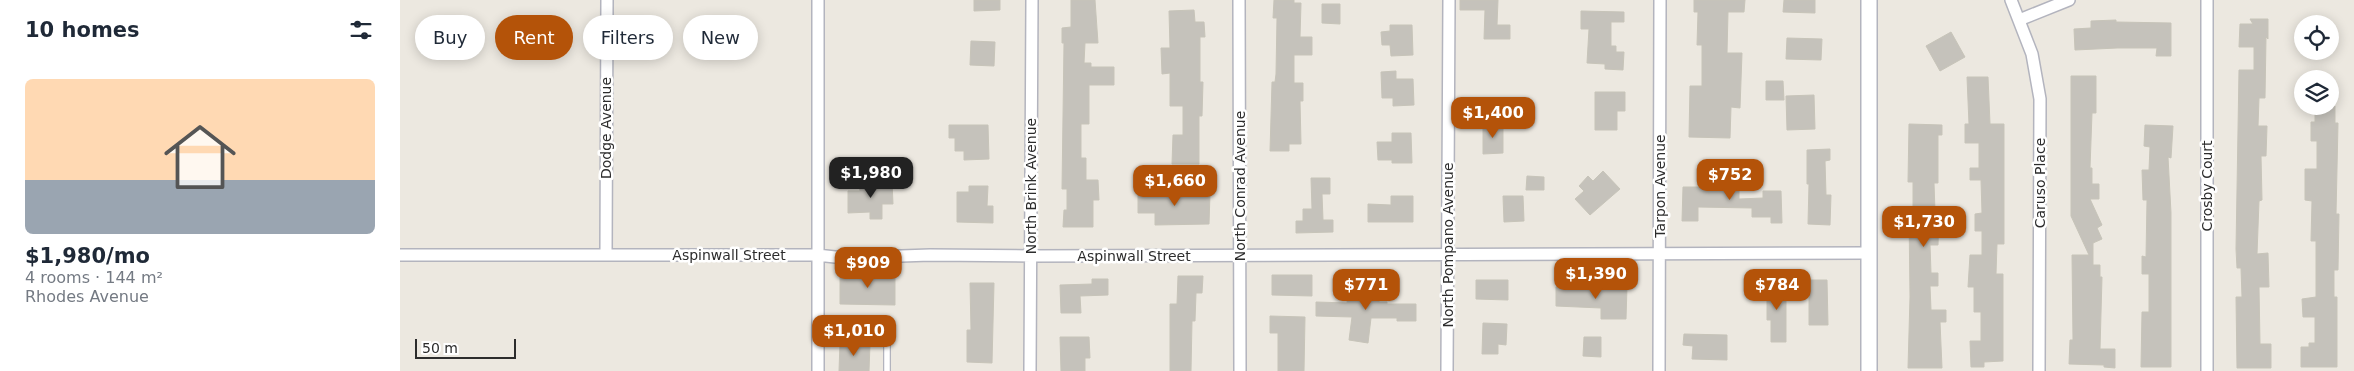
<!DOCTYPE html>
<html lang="en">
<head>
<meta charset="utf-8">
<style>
	body { margin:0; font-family:"DejaVu Sans",sans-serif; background:#f2f2f3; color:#1f2937; height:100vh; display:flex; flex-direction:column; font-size:19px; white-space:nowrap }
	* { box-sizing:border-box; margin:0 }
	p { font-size:16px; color:#747a83 }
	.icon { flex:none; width:28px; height:28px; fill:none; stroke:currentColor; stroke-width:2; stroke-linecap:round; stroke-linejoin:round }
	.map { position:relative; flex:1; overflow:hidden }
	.panel { display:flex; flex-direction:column; background:#fff; width:400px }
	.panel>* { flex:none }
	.hud { position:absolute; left:15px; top:15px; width:475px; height:45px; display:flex; gap:10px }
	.fabs { position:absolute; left:1894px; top:15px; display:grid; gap:10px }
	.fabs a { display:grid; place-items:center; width:45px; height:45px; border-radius:50%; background:#fff; box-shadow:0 2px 12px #0003; font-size:25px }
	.scale { position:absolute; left:15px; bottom:12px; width:101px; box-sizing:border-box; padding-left:5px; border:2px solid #2c2c2c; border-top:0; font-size:14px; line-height:18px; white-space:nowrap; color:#2c2c2c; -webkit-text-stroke:4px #fff; paint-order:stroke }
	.price { position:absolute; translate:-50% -42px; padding:0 11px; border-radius:10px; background:#b45309; color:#fff; font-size:16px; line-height:32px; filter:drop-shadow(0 1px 2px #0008) }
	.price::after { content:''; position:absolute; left:50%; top:30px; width:15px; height:11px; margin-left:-8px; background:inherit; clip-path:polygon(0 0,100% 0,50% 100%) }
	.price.on { background:#222; color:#fff }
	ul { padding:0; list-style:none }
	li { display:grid; align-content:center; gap:10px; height:265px; padding:0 25px }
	li span { display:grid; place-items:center; height:155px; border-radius:8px; color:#555 }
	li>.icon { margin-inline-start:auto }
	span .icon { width:90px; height:90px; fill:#fffc; stroke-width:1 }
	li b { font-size:21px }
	h2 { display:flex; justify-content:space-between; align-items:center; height:60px; padding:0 25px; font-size:21px }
	.pill { padding:0 18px; border-radius:22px; background:#fff; box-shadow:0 2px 12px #0003; font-size:18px; line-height:45px }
	.pill.on { background:#b45309; color:#fff }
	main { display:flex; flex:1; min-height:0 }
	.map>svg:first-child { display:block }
	.building { fill:#c5c2bb; stroke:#c7c4b9 }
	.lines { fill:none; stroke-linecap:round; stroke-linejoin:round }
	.lane-casing { stroke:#b3b4be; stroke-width:8 }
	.street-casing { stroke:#b3b4be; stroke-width:14 }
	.secondary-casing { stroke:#b3b4be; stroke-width:18 }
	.lane { stroke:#fff; stroke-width:5.5 }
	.street { stroke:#fff; stroke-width:11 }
	.secondary { stroke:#fff; stroke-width:15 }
	.labels { text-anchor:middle; stroke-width:5; stroke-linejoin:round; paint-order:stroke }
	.street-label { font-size:14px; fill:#2c2c2c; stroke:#fff }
</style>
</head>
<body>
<main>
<section class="panel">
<h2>10 homes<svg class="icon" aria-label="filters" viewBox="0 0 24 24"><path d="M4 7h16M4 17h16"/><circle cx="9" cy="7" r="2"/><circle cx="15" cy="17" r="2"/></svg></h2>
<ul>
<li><span style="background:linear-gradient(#ffd9b3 65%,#9aa5b1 0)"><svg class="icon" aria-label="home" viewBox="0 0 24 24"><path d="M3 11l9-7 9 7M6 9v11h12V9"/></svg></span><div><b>$1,980/mo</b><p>4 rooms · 144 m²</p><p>Rhodes Avenue</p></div></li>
</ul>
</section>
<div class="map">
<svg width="1954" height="371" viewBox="0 0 1954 371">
	<rect width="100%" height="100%" fill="#ece8e0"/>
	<!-- building -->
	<path class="building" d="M574 0H600V10L574 11Z
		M671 0H695L698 43H685L684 63H691V67H714V85H689V124H681V158H686V180H698L699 200H693V227H663L664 210H667V189H662L664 43H662V28L671 27Z
		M874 0H894V3H901L900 37H912V55H894V83H903V101H900L901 144H889V151H870L872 82H875L876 74 877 18H873Z
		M1060 0H1098L1097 25H1110V39H1084L1085 10H1060Z
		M1294 0H1345L1344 12H1328L1327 53H1342L1340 108 1331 107 1330 138 1289 137 1290 86H1302V45H1297L1298 12H1294Z
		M1384 0H1415V13L1383 12Z
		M922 4H940V24L922 23Z
		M794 10 795 22H804L805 37H800V82H803L802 116H799V164H772L773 135H783V106H770V73L762 74 761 48H770L769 11Z
		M1181 11 1224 12V22H1211V46H1216V52H1224L1223 70 1205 69V64L1187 63 1189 29H1181Z
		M1850 19H1868V39L1866 37 1865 98H1859L1858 126H1867L1866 156H1861L1862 200 1859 201 1857 254 1868 253 1869 287H1859L1860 344H1871V368H1837L1836 297H1842L1841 268H1837L1836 249 1839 70H1854V47H1839L1840 24H1853Z
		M1716 20V22L1771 23V56H1756L1757 48H1717L1675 50 1674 29 1691 28V21Z
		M990 25H1012L1013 55 991 56 990 45H982L981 32 990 31Z
		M1551 32 1565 57 1540 71 1526 46Z
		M1387 38 1422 39 1421 60 1386 59Z
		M571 41 595 42 594 66 570 65Z
		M996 71V79H1013L1014 105 993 106V98H982L981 72Z
		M1671 76H1696V113H1692L1690 168H1692V184H1699V199H1690L1702 225 1697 228 1702 239 1693 243V265H1700V277H1702L1700 349H1715V368L1704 367V365L1669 364 1670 340H1673L1672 255H1689L1671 216Z
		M1567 77H1588L1590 124H1604V244H1597L1596 274H1603V361L1584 362V367H1571L1570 341H1581V312H1574V287H1568L1570 255H1582V231H1575V214L1582 213 1581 180H1570V168H1579V143H1565V124H1569Z
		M1366 81H1383L1384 100H1366Z
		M1195 92H1225V111H1217V130H1195Z
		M1414 95 1415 129 1387 130 1386 96Z
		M1915 106H1935V123H1938L1936 214H1939L1938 270H1934V297H1937V367H1901V347H1909V343H1915V317H1903L1902 299 1916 297V241H1911L1912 201 1905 200V169H1917V141H1911V122H1915Z
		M1509 124 1542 125V135H1538V183H1534L1535 212H1539L1538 245H1530L1531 273H1538V286H1530L1531 310H1546V322H1540L1542 368H1508L1510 297 1509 212H1513V182H1508Z
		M549 125H588L589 159 564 160V151H555V138H549Z
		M1083 125H1103V153L1083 154Z
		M1745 125 1773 126 1771 158 1768 157 1771 213V367H1741L1742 312H1749V274H1742V256L1746 257 1747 200H1743L1742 170H1749L1750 147 1744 146Z
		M992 133H1011L1012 163H992V160H978L977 142H992Z
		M1430 149V160L1425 161 1426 195H1431L1430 225 1408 224 1409 184H1407V150Z
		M1203 171 1220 189 1190 215 1175 199 1184 191 1179 186 1188 176 1193 181Z
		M1127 176 1144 177V190H1126Z
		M911 178H930V194H922L923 220H933V232L896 233V221H903V209H912Z
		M1311 180H1331V187H1339V199L1363 198V191H1381L1382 223H1371V217H1352V208L1298 207V221H1282L1283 187H1311Z
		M492 182 493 204H482V219H470V212L448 213V191H460L459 183Z
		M569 186H588L587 206H593V223L557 222V192H569Z
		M738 189H769V192L810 193 809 224 755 225V213H738Z
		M991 196H1013V222H968V204L991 205Z
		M1103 196H1123L1124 221 1104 222Z
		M440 274H495V305L440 304Z
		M872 275H912V296L872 295Z
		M778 276H803L802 293H796L795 321H792L791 371H770V304H777Z
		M692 279H708V295L680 296 681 313H661L660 285 692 284Z
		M1076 280H1108V300L1076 299Z
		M1409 280H1427L1428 325H1409Z
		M963 282H980L979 302H987V304H1016V321H997V318H971L968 343 949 340 952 317 916 316V302L947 303 948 291 963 292Z
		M570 283H594L592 363 567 362V330H571Z
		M1367 284H1386V342H1371V320H1367Z
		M1206 286H1227L1226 319H1201V308L1156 306V287L1206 288Z
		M870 316 905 317 904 371H878V333H870Z
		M1083 323 1107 324 1106 345 1098 344V354H1082Z
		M1284 334 1327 335V360L1292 359 1293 346 1283 345Z
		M660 337H689L690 358H685V371H661Z
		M1184 337H1201V357L1183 356Z
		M440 343 470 344 469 371H439Z"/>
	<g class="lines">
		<!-- lane casing -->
		<g class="lane-casing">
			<path id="lane" d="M487 324V371"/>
		</g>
		<!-- street casing -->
		<g class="street-casing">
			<path id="street" d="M839 0 840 371
				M1611 0 1632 54 1640 99 1639 371
				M1807 0V371
				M1619 20 1669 0
				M0 255H417L444 258 530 255 631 256 1468 253
				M206 255 207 0
				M418 371V0
				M630 371 632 0
				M1047 371 1049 0
				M1259 371 1260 0"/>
		</g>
		<!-- secondary casing -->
		<g class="secondary-casing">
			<path id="secondary" d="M1469 0V371"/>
		</g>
		<!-- lane -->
		<use href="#lane" class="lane"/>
		<!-- street -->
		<use href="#street" class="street"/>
		<!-- secondary -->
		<use href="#secondary" class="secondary"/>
	</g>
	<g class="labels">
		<!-- street labels -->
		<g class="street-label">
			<text transform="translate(206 128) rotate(-90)" y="5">Dodge Avenue</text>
			<text transform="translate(1640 183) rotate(-90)" y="5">Caruso Place</text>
			<text transform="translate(631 186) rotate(-90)" y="5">North Brink Avenue</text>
			<text transform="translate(840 186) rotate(-90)" y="5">North Conrad Avenue</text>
			<text transform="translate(1260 186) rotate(-90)" y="5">Tarpon Avenue</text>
			<text transform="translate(1807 186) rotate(-90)" y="5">Crosby Court</text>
			<text transform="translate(1048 245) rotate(-90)" y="5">North Pompano Avenue</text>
			<text x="329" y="260">Aspinwall Street</text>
			<text x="734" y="261">Aspinwall Street</text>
		</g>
	</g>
</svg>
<div class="fabs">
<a><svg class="icon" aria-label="locate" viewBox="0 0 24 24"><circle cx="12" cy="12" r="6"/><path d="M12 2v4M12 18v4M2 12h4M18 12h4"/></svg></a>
<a><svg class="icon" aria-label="layers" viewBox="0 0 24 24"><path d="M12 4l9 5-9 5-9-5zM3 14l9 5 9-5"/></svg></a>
</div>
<div class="scale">50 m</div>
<b class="price" style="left:1093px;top:139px">$1,400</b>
<b class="price on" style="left:471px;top:199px">$1,980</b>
<b class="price" style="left:1330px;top:201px">$752</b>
<b class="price" style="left:775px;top:207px">$1,660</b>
<b class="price" style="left:1524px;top:248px">$1,730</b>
<b class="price" style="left:468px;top:289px">$909</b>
<b class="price" style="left:1196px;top:300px">$1,390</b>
<b class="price" style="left:966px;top:311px">$771</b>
<b class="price" style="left:1377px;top:311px">$784</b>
<b class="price" style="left:454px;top:357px">$1,010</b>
<div class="hud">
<a class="pill">Buy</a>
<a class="pill on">Rent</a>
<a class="pill">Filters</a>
<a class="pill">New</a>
</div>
</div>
</main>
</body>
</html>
